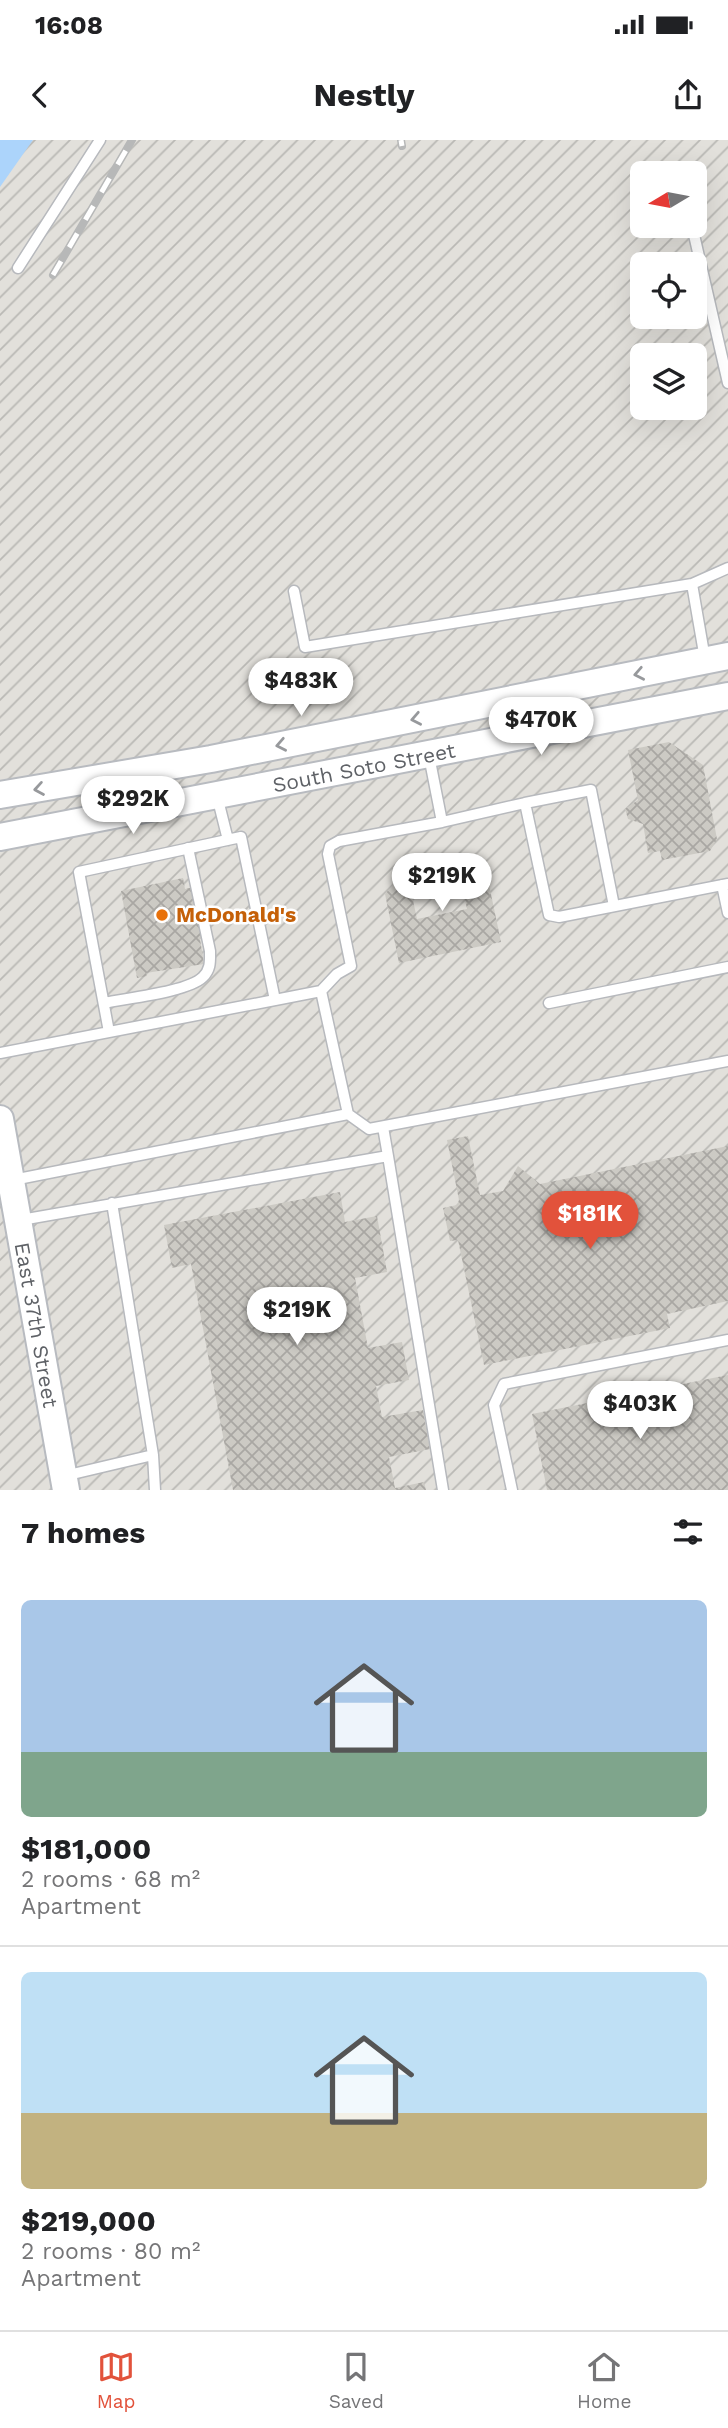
<!DOCTYPE html>
<html lang="en">
<head>
<meta charset="utf-8">
<style>
	body { margin:0; font-family:"Work Sans",sans-serif; background:#f6f6f6; color:#202124; height:100vh; display:flex; flex-direction:column; font-size:26px; white-space:nowrap }
	* { box-sizing:border-box; margin:0 }
	p { font-size:23px; color:#757577 }
	.icon { flex:none; width:38px; height:38px; fill:none; stroke:currentColor; stroke-width:2; stroke-linecap:round; stroke-linejoin:round }
	.map { position:relative; height:1350px; overflow:hidden }
	.sheet { display:flex; flex-direction:column; background:#fff; flex:1 }
	.sheet>* { flex:none }
	.needle { width:46px; rotate:260deg }
	.tools { position:absolute; left:630px; top:21px; display:grid; gap:14px }
	.tools a { display:grid; place-items:center; width:77px; height:77px; border-radius:10px; background:#fff; box-shadow:0 7px 28px #0002; font-size:35px }
	.price { position:absolute; translate:-50% -60px; padding:0 16px; border-radius:24px; background:#fff; color:#222; font-size:23px; line-height:46px; filter:drop-shadow(0 2px 4px #0008) }
	.price::after { content:''; position:absolute; left:50%; top:42px; width:21px; height:16px; margin-left:-10px; background:inherit; clip-path:polygon(0 0,100% 0,50% 100%) }
	.price.current { background:#e2523b; color:#fff }
	ul { padding:0; list-style:none }
	li { display:grid; align-content:center; gap:14px; height:371px; padding:0 21px }
	li+li { border-top:2px solid #e0e0e0 }
	li span { display:grid; place-items:center; height:217px; border-radius:10px; color:#555 }
	li>.icon { margin-inline-start:auto }
	span .icon { width:126px; height:126px; fill:#fffc; stroke-width:1 }
	li b { font-size:30px }
	h2 { display:flex; justify-content:space-between; align-items:center; height:84px; padding:0 21px; font-size:30px }
	.status { display:flex; justify-content:space-between; align-items:center; height:49px; padding:0 35px; background:#fff; direction:ltr }
	.status svg { height:19px; fill:currentColor }
	header { display:flex; justify-content:space-between; align-items:center; height:91px; padding:0 21px; background:#fff; font-size:32px; font-weight:700 }
	.dock { display:flex; justify-content:space-around; align-items:center; height:98px; border-top:2px solid #e0e0e0; background:#fff; font-size:19px; color:#757577 }
	.dock a { display:grid; justify-items:center; gap:4px }
	.dock .current { color:#e2523b }
	.map>svg:first-child { display:block }
	.industrial { fill:url(#industrial-furrows); fill-rule:evenodd }
	.water { fill:#acd4fb }
	.building { fill:url(#building-cross-hatch); fill-rule:evenodd }
	.lines { fill:none; stroke-linecap:round; stroke-linejoin:round }
	.lane-casing { stroke:#b7b9bd; stroke-width:13 }
	.secondary-casing { stroke:#b8bbc0; stroke-width:30 }
	.lane { stroke:#fff; stroke-width:10 }
	.secondary { stroke:#fff; stroke-width:26 }
	.rail-casing { stroke:#b7b8b8; stroke-width:8 }
	.rail { stroke:#fff; stroke-width:5; stroke-dasharray:16; stroke-linecap:butt }
	.oneway { stroke:#97999c }
	.food-dot { fill:#e8710a; stroke:#fff; stroke-width:2.5 }
	.labels { text-anchor:middle; stroke-width:5; stroke-linejoin:round; paint-order:stroke }
	.street-label { font-size:21px; fill:#5f6267; stroke:#fff }
	.food-label { font-size:21px; font-weight:bold; fill:#c56008; stroke:#fff; text-anchor:start }
</style>
</head>
<body>
<div class="status"><b>16:08</b><svg viewBox="0 0 49 12"><path d="M0 12V9h3v3zM5 12V6h3v6zM10 12V3h3v9zM15 12V0h3v12zM26 1h20v11H26zM47 4h2v5h-2z"/></svg></div>
<header><svg class="icon" aria-label="back" viewBox="0 0 24 24"><path d="M15 5l-7 7 7 7"/></svg>Nestly<svg class="icon" aria-label="share" viewBox="0 0 24 24"><path d="M12 15V3M7 8l5-5 5 5M5 13v7h14v-7"/></svg></header>
<div class="map">
<svg width="728" height="1350" viewBox="0 0 728 1350">
	<defs>
		<pattern id="industrial-furrows" width="10" height="10" patternUnits="userSpaceOnUse" patternTransform="scale(1.75)"><rect width="10" height="10" fill="#e2e0db"/><path d="M-1 1l2-2M0 10L10 0M9 11l2-2" fill="none" stroke="#bab9b5"/></pattern>
		<pattern id="building-cross-hatch" width="8" height="8" patternUnits="userSpaceOnUse" patternTransform="scale(1.75)"><rect width="8" height="8" fill="#cccac4"/><path d="M0 0l8 8M0 8l8-8" fill="none" stroke="#a9a7a3"/></pattern>
	</defs>
	<rect width="100%" height="100%" fill="#f0efe7"/>
	<!-- industrial -->
	<path class="industrial" d="M0 0H728V1350H0ZM642 33H695V86H642ZM642 124H695V177H642ZM642 215H695V268H642Z"/>
	<!-- water -->
	<path class="water" d="M0 0H33L0 47Z"/>
	<!-- building -->
	<path class="building" d="M669 602 703 625 717 699 710 711 662 720 660 711 648 713 643 684 628 679 625 669 638 660 628 610Z
		M467 724 487 735 501 802 399 823 385 754 399 738ZM461 741 467 769 417 779 411 751Z
		M183 738 185 749 194 747 204 798 200 799 204 824 146 833 147 836 137 838 121 751Z
		M468 996 480 1055 503 1051 518 1026 540 1044 728 1006V1161L667 1174 670 1188 484 1225 458 1100 450 1101 443 1068 457 1065 459 1060 447 1000Z
		M340 1052 345 1082 377 1076 387 1132 355 1138 368 1208 402 1202 409 1240 376 1246 382 1277 423 1270 430 1309 389 1317 395 1348 424 1342 426 1350H233L191 1124 172 1128 164 1085Z
		M728 1235V1350H547L532 1274Z"/>
	<g class="lines">
		<!-- lane casing -->
		<g class="lane-casing">
			<path id="lane" d="M692 86 728 243
				M18 128 100 0
				M692 444 705 519
				M294 451 305 507 692 444 728 428
				M429 616 442 682 339 701 330 706 328 714 351 826 337 834 321 851 348 974 369 989 728 921
				M217 656 228 700
				M525 663 591 650 614 766
				M442 682 525 663 549 775 559 777 728 744
				M722 745 728 773
				M275 860 321 851
				M104 863C127 858 188 852 203 837 211 829 210 821 210 811L188 708
				M549 863 728 827
				M0 913 275 860 241 697 79 732 109 892
				M388 1016 443 1350
				M13 1040 348 974
				M112 1063 153 1315
				M21 1080 388 1016 383 987
				M64 1336 153 1315 155 1350
				M512 1350 494 1265 504 1244 728 1200"/>
		</g>
		<!-- secondary casing -->
		<g class="secondary-casing">
			<path id="secondary" d="M0 655 211 619 728 516
				M0 697 728 556
				M0 979 66 1350"/>
		</g>
		<!-- lane -->
		<use href="#lane" class="lane"/>
		<!-- secondary -->
		<use href="#secondary" class="secondary"/>
		<!-- rail casing -->
		<g class="rail-casing">
			<path id="rail" d="M401 0 402 6
				M53 135 132 0"/>
		</g>
		<!-- rail -->
		<use href="#rail" class="rail"/>
	</g>
	<!-- one-way arrows -->
	<defs><path id="oneway-chevron" d="M-2-3.5L2.5 0L-2 3.5" fill="none" stroke-width="1.6" stroke-linecap="round" stroke-linejoin="round" transform="scale(1.75)"/></defs>
	<g class="oneway">
		<use href="#oneway-chevron" transform="translate(639 534) rotate(169)"/>
		<use href="#oneway-chevron" transform="translate(416 579) rotate(169)"/>
		<use href="#oneway-chevron" transform="translate(281 605) rotate(169)"/>
		<use href="#oneway-chevron" transform="translate(39 649) rotate(170)"/>
	</g>
	<!-- markers -->
	<circle class="food-dot" cx="162" cy="775" r="7"/>
	<g class="labels">
		<!-- street labels -->
		<g class="street-label">
			<text transform="translate(364 628) rotate(-11)" y="7">South Soto Street</text>
			<text transform="translate(36 1185) rotate(80)" y="7">East 37th Street</text>
		</g>
		<!-- food labels -->
		<g class="food-label">
			<text x="176" y="782">McDonald's</text>
		</g>
	</g>
</svg>
<div class="tools">
<a><svg class="needle" viewBox="-14 -14 28 28"><path d="M0-13l5 13h-10z" fill="#e53935"/><path d="M0 13l5-13h-10z" fill="#757577"/></svg></a>
<a><svg class="icon" aria-label="locate" viewBox="0 0 24 24"><circle cx="12" cy="12" r="6"/><path d="M12 2v4M12 18v4M2 12h4M18 12h4"/></svg></a>
<a><svg class="icon" aria-label="layers" viewBox="0 0 24 24"><path d="M12 4l9 5-9 5-9-5zM3 14l9 5 9-5"/></svg></a>
</div>
<b class="price" style="left:301px;top:578px">$483K</b>
<b class="price" style="left:541px;top:617px">$470K</b>
<b class="price" style="left:133px;top:696px">$292K</b>
<b class="price" style="left:442px;top:773px">$219K</b>
<b class="price current" style="left:590px;top:1111px">$181K</b>
<b class="price" style="left:297px;top:1207px">$219K</b>
<b class="price" style="left:640px;top:1301px">$403K</b>
</div>
<section class="sheet">
<h2>7 homes<svg class="icon" aria-label="filters" viewBox="0 0 24 24"><path d="M4 7h16M4 17h16"/><circle cx="9" cy="7" r="2"/><circle cx="15" cy="17" r="2"/></svg></h2>
<ul>
<li><span style="background:linear-gradient(#a9c7e8 70%,#7fa58c 0)"><svg class="icon" aria-label="home" viewBox="0 0 24 24"><path d="M3 11l9-7 9 7M6 9v11h12V9"/></svg></span><div><b>$181,000</b><p>2 rooms · 68 m²</p><p>Apartment</p></div></li>
<li><span style="background:linear-gradient(#bfe0f5 65%,#c2b280 0)"><svg class="icon" aria-label="home" viewBox="0 0 24 24"><path d="M3 11l9-7 9 7M6 9v11h12V9"/></svg></span><div><b>$219,000</b><p>2 rooms · 80 m²</p><p>Apartment</p></div></li>
</ul>
</section>
<nav class="dock">
<a class="current"><svg class="icon" aria-label="map" viewBox="0 0 24 24"><path d="M3 6l6-2 6 2 6-2v14l-6 2-6-2-6 2zM9 4v14M15 6v14"/></svg>Map</a>
<a><svg class="icon" aria-label="saved" viewBox="0 0 24 24"><path d="M7 4h10v16l-5-4-5 4z"/></svg>Saved</a>
<a><svg class="icon" aria-label="home" viewBox="0 0 24 24"><path d="M3 11l9-7 9 7M6 9v11h12V9"/></svg>Home</a>
</nav>
</body>
</html>
